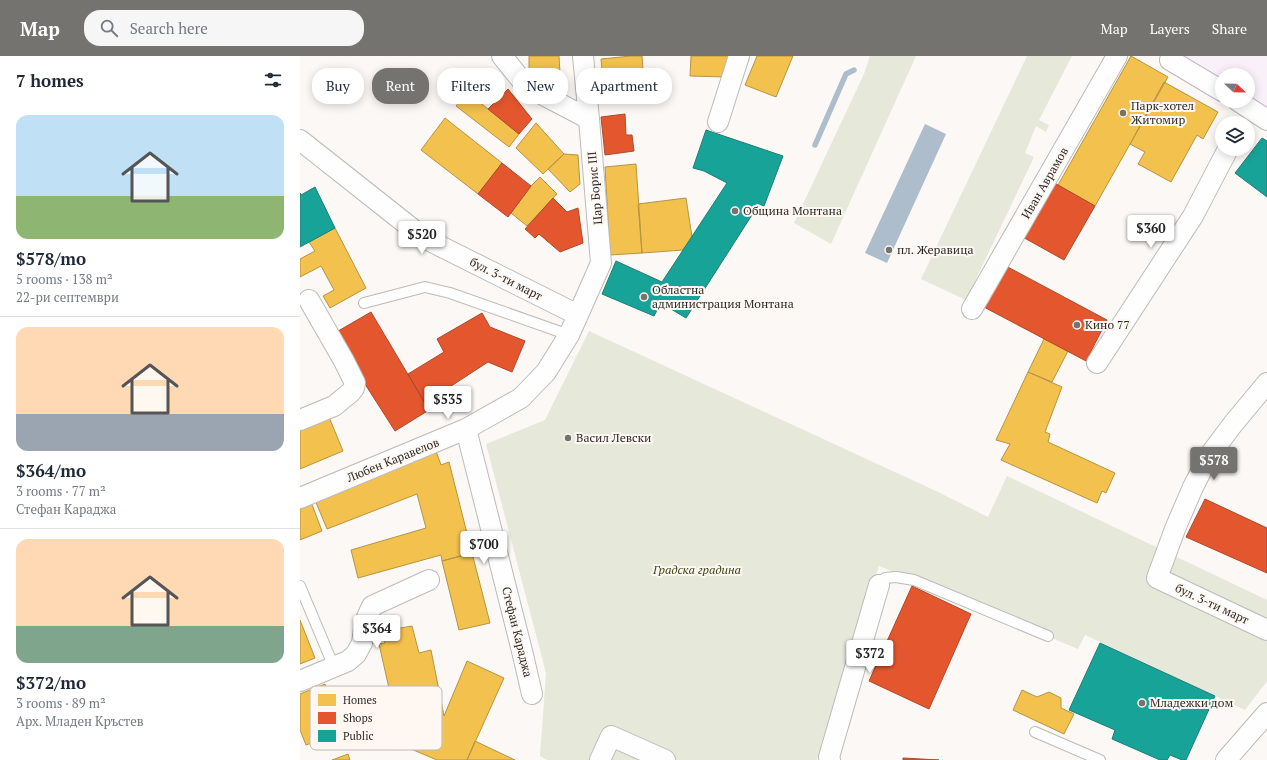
<!DOCTYPE html>
<html lang="en">
<head>
<meta charset="utf-8">
<style>
	body { margin:0; font-family:"PT Serif",serif; background:#f6f6f7; color:#1f2937; height:100vh; display:flex; flex-direction:column; font-size:15px; white-space:nowrap }
	* { box-sizing:border-box; margin:0 }
	p { font-size:13px; color:#747a83 }
	.icon { flex:none; width:22px; height:22px; fill:none; stroke:currentColor; stroke-width:2; stroke-linecap:round; stroke-linejoin:round }
	.map { position:relative; flex:1; overflow:hidden }
	.panel { display:flex; flex-direction:column; background:#fff; width:300px }
	.panel>* { flex:none }
	.hud { position:absolute; left:12px; top:12px; width:380px; height:36px; display:flex; gap:8px }
	.needle { width:26px; rotate:112deg }
	.fabs { position:absolute; left:915px; top:12px; display:grid; gap:8px }
	.fabs a { display:grid; place-items:center; width:40px; height:40px; border-radius:50%; background:#fff; box-shadow:0 2px 10px #0003; font-size:20px }
	.price { position:absolute; translate:-50% -34px; padding:0 9px; border-radius:4px; background:#fff; color:#222; font-size:13px; line-height:26px; filter:drop-shadow(0 1px 2px #0008) }
	.price::after { content:''; position:absolute; left:50%; top:24px; width:12px; height:9px; margin-left:-6px; background:inherit; clip-path:polygon(0 0,100% 0,50% 100%) }
	.price.selected { background:#757370; color:#fff }
	ul { padding:0; list-style:none }
	li { display:grid; align-content:center; gap:8px; height:212px; padding:0 16px }
	li+li { border-top:1px solid #e0e1e3 }
	li span { display:grid; place-items:center; height:124px; border-radius:12px; color:#555 }
	li>.icon { margin-inline-start:auto }
	span .icon { width:72px; height:72px; fill:#fffc; stroke-width:1 }
	li b { font-size:17px }
	h2 { display:flex; justify-content:space-between; align-items:center; height:48px; padding:0 16px; font-size:17px }
	.chip { padding:0 14px; border-radius:16px; background:#fff; box-shadow:0 2px 10px #0003; font-size:14px; line-height:36px }
	.chip.selected { background:#757370; color:#fff }
	header { display:flex; align-items:center; gap:24px; box-sizing:border-box; height:56px; padding:0 20px; background:#757370; color:#fff }
	header strong { font-size:19px }
	nav { display:flex; gap:22px; margin-inline-start:auto; font-size:14px }
	.search { width:280px; height:36px; background:#f6f6f7; display:flex; align-items:center; gap:10px; box-sizing:border-box; padding:0 14px; border-radius:16px; color:#747a83; font-size:15px }
	main { display:flex; flex:1; min-height:0 }
	.map>svg:first-child { display:block }
	.education { fill:#f9f0f9 }
	.green { fill:#e6e8da }
	.water { fill:#adbdcc }
	.homes { fill:#f2c14e; stroke:#b79443 }
	.shops { fill:#e4572e; stroke:#ad4a2c }
	.public { fill:#17a398; stroke:#1e7f77 }
	.lines { fill:none; stroke-linecap:round; stroke-linejoin:round }
	.stream { stroke:#adbdcc; stroke-width:5.5 }
	.lane-casing { stroke:#bdbbb9; stroke-width:12 }
	.street-casing { stroke:#bdbbb9; stroke-width:22 }
	.lane { stroke:#fefefe; stroke-width:10 }
	.street { stroke:#fefefe; stroke-width:20 }
	.poi-dot { fill:#757370; stroke:#fef7f2; stroke-width:1.5 }
	.labels { text-anchor:middle; stroke-width:4; stroke-linejoin:round; paint-order:stroke }
	.poi-label { font-size:12px; fill:#2d2b29; stroke:#fef7f2; text-anchor:start }
	.street-label { font-size:12px; fill:#2d2b29; stroke:#fef7f2 }
	.park-label { font-size:12px; font-style:italic; fill:#3b4412; stroke:#fef7f2 }
	.key { fill:#fef7f2; stroke:#bfbab6; stroke-width:1 }
	.key-label { font-size:11px; fill:#2d2b29 }
</style>
</head>
<body>
<header>
<strong>Map</strong>
<div class="search"><svg class="icon" aria-label="search" viewBox="0 0 24 24"><circle cx="10" cy="10" r="6"/><path d="M15 15l6 6"/></svg>Search here</div>
<nav><a>Map</a><a>Layers</a><a>Share</a></nav>
</header>
<main>
<section class="panel">
<h2>7 homes<svg class="icon" aria-label="filters" viewBox="0 0 24 24"><path d="M4 7h16M4 17h16"/><circle cx="9" cy="7" r="2"/><circle cx="15" cy="17" r="2"/></svg></h2>
<ul>
<li><span style="background:linear-gradient(#bfe0f5 65%,#8fb573 0)"><svg class="icon" aria-label="home" viewBox="0 0 24 24"><path d="M3 11l9-7 9 7M6 9v11h12V9"/></svg></span><div><b>$578/mo</b><p>5 rooms · 138 m²</p><p>22-ри септември</p></div></li>
<li><span style="background:linear-gradient(#ffd9b3 70%,#9aa5b1 0)"><svg class="icon" aria-label="home" viewBox="0 0 24 24"><path d="M3 11l9-7 9 7M6 9v11h12V9"/></svg></span><div><b>$364/mo</b><p>3 rooms · 77 m²</p><p>Стефан Караджа</p></div></li>
<li><span style="background:linear-gradient(#ffd9b3 70%,#7fa58c 0)"><svg class="icon" aria-label="home" viewBox="0 0 24 24"><path d="M3 11l9-7 9 7M6 9v11h12V9"/></svg></span><div><b>$372/mo</b><p>3 rooms · 89 m²</p><p>Арх. Младен Кръстев</p></div></li>
</ul>
</section>
<div class="map">
<svg width="967" height="704" viewBox="0 0 967 704">
	<rect width="100%" height="100%" fill="#fbf8f5"/>
	<!-- education -->
	<path class="education" d="M883 0H967V60L948 45V19H922V28Z"/>
	<!-- green -->
	<path class="green" d="M570 0H616L531 188 494 167 564 18Z
		M727 0H772L739 64 749 69 746 76 736 70 725 97 734 101 666 244 621 223Z
		M289 275 636 435 688 461 707 420 967 544V625L945 654 785 579 778 593 579 510 517 704H247L240 700 246 617 186 388 245 364Z"/>
	<!-- water -->
	<path class="water" d="M625 68 646 78 587 207 565 197Z"/>
	<!-- homes -->
	<path class="homes" d="M229 0H259L260 18 229 20Z
		M331 0H342L345 39 305 43 301 3Z
		M391 0H428L426 21 390 20Z
		M457 0H493L476 41 445 29Z
		M831 0 868 21 795 150 758 129Z
		M864 26 918 56 903 83 897 79 871 126 838 108 845 96 830 88Z
		M167 36 219 78 209 91 156 50Z
		M145 62 202 107 178 138 121 94Z
		M236 67 264 98 243 118 216 92Z
		M264 98 278 99 280 128 270 136 248 113Z
		M336 108 342 197 310 199 305 111Z
		M240 121 257 138 227 170 211 157 231 130Z
		M386 142 392 181 383 194 342 197 338 148Z
		M35 172 66 232 30 252 23 240 34 234 21 210 0 221V203L15 195 9 186Z
		M744 283 768 295 752 326 728 316Z
		M728 316 762 331 745 376 750 378 748 386 815 417 806 437 802 435 797 447 701 404 710 388 696 384Z
		M29 361 43 395 0 413V373Z
		M136 395 141 409 149 406 172 497 142 505 141 499 58 522 51 494 126 472 117 438 27 473 15 444Z
		M11 446 22 475 0 484V451Z
		M172 497 190 567 159 574 142 505Z
		M0 564 15 602 0 608Z
		M112 570 119 597 131 594 144 660 167 605 204 622 167 704H137L111 693 97 639 91 641 79 588 85 587 83 575Z
		M25 628 44 675 6 689 0 674V638Z
		M722 634 737 641 749 636 761 642V652L774 658 764 678 713 654Z
		M175 685 215 704H167Z
		M48 698 50 704H32Z"/>
	<!-- shops -->
	<path class="shops" d="M208 33 232 63 219 78 188 53Z
		M325 58 326 79H332L334 95 305 99 301 61Z
		M202 107 231 130 208 161 178 138Z
		M751 125 795 150 764 204 719 179Z
		M253 142 267 156 278 152 283 187 260 196 239 178 235 182 225 173Z
		M704 209 807 264 786 305 682 250Z
		M71 256 129 354 95 375 33 278Z
		M182 257 190 271 225 285 212 316 188 306 125 347 108 318 144 296 137 283Z
		M905 443 967 472V517L886 481Z
		M612 530 671 558 629 653 569 625Z
		M603 702 639 704H603Z"/>
	<!-- public -->
	<path class="public" d="M406 74 483 100 464 150 459 148 386 262 361 247 354 260 302 238 316 205 362 226 427 127 404 115 393 112Z
		M962 82 967 85V141L935 117Z
		M15 131 35 172 0 191V137L1 139Z
		M800 587 915 640 886 704H882L870 699 867 704H860L812 683 815 674 769 654Z"/>
	<g class="lines">
		<!-- stream -->
		<path class="stream" d="M515 89 546 18 554 14"/>
		<!-- lane casing -->
		<g class="lane-casing">
			<path id="lane" d="M64 247 125 231 150 237 269 279
				M579 529 585 522 596 521 614 524 748 580
				M0 530 34 611
				M735 676 800 704"/>
		</g>
		<!-- street casing -->
		<g class="street-casing">
			<path id="street" d="M202 0 226 30 289 63
				M870 4 922 35
				M938 45 967 64
				M418 66 439 0
				M0 84 124 182 278 259
				M672 253 817 0
				M797 307 893 160 928 93
				M967 327 933 368 909 400 893 431 875 473 857 522 967 574
				M0 364 34 350 51 336 54 332 55 327 44 305 9 244
				M166 373 223 599 232 638
				M0 442 166 373 221 342 246 316 269 279 278 259 301 207 289 63 283 0
				M0 625 48 605 56 598 62 587 65 566 72 550 129 524
				M300 704 311 680 365 704
				M530 704 529 701 579 529
				M926 704 967 657"/>
		</g>
		<!-- lane -->
		<use href="#lane" class="lane"/>
		<!-- street -->
		<use href="#street" class="street"/>
	</g>
	<!-- markers -->
	<g class="poi-dot">
		<circle cx="823" cy="57" r="4"/>
		<circle cx="435" cy="155" r="4"/>
		<circle cx="589" cy="194" r="4"/>
		<circle cx="344" cy="241" r="4"/>
		<circle cx="777" cy="269" r="4"/>
		<circle cx="268" cy="382" r="4"/>
		<circle cx="842" cy="647" r="4"/>
	</g>
	<g class="labels">
		<!-- poi labels -->
		<g class="poi-label">
			<text x="831" y="54">Парк-хотел<tspan x="831" dy="14">Житомир</tspan></text>
			<text x="443" y="159">Община Монтана</text>
			<text x="597" y="198">пл. Жеравица</text>
			<text x="352" y="238">Областна<tspan x="352" dy="14">администрация Монтана</tspan></text>
			<text x="785" y="273">Кино 77</text>
			<text x="276" y="386">Васил Левски</text>
			<text x="850" y="651">Младежки дом</text>
		</g>
		<!-- street labels -->
		<g class="street-label">
			<text transform="translate(745 127) rotate(-60)" y="4">Иван Аврамов</text>
			<text transform="translate(295 132) rotate(-95)" y="4">Цар Борис III</text>
			<text transform="translate(206 223) rotate(27)" y="4">бул. 3-ти март</text>
			<text transform="translate(93 404) rotate(-22)" y="4">Любен Каравелов</text>
			<text transform="translate(912 548) rotate(25)" y="4">бул. 3-ти март</text>
			<text transform="translate(217 576) rotate(76)" y="4">Стефан Караджа</text>
		</g>
		<!-- park labels -->
		<g class="park-label">
			<text x="397" y="518">Градска градина</text>
		</g>
	</g>
	<!-- legend -->
	<rect x="10" y="630" width="132" height="64" rx="6" class="key"/>
	<rect x="18" y="638" width="18" height="12" fill="#f2c14e"/>
	<rect x="18" y="656" width="18" height="12" fill="#e4572e"/>
	<rect x="18" y="674" width="18" height="12" fill="#17a398"/>
	<g class="key-label">
		<text x="43" y="648">Homes</text>
		<text x="43" y="666">Shops</text>
		<text x="43" y="684">Public</text>
	</g>
</svg>
<div class="fabs">
<a><svg class="needle" viewBox="-14 -14 28 28"><path d="M0-13l5 13h-10z" fill="#e53935"/><path d="M0 13l5-13h-10z" fill="#747a83"/></svg></a>
<a><svg class="icon" aria-label="layers" viewBox="0 0 24 24"><path d="M12 4l9 5-9 5-9-5zM3 14l9 5 9-5"/></svg></a>
</div>
<b class="price" style="left:851px;top:193px">$360</b>
<b class="price" style="left:122px;top:199px">$520</b>
<b class="price" style="left:148px;top:364px">$535</b>
<b class="price selected" style="left:914px;top:425px">$578</b>
<b class="price" style="left:184px;top:509px">$700</b>
<b class="price" style="left:77px;top:593px">$364</b>
<b class="price" style="left:570px;top:618px">$372</b>
<div class="hud">
<a class="chip">Buy</a>
<a class="chip selected">Rent</a>
<a class="chip">Filters</a>
<a class="chip">New</a>
<a class="chip">Apartment</a>
</div>
</div>
</main>
</body>
</html>
